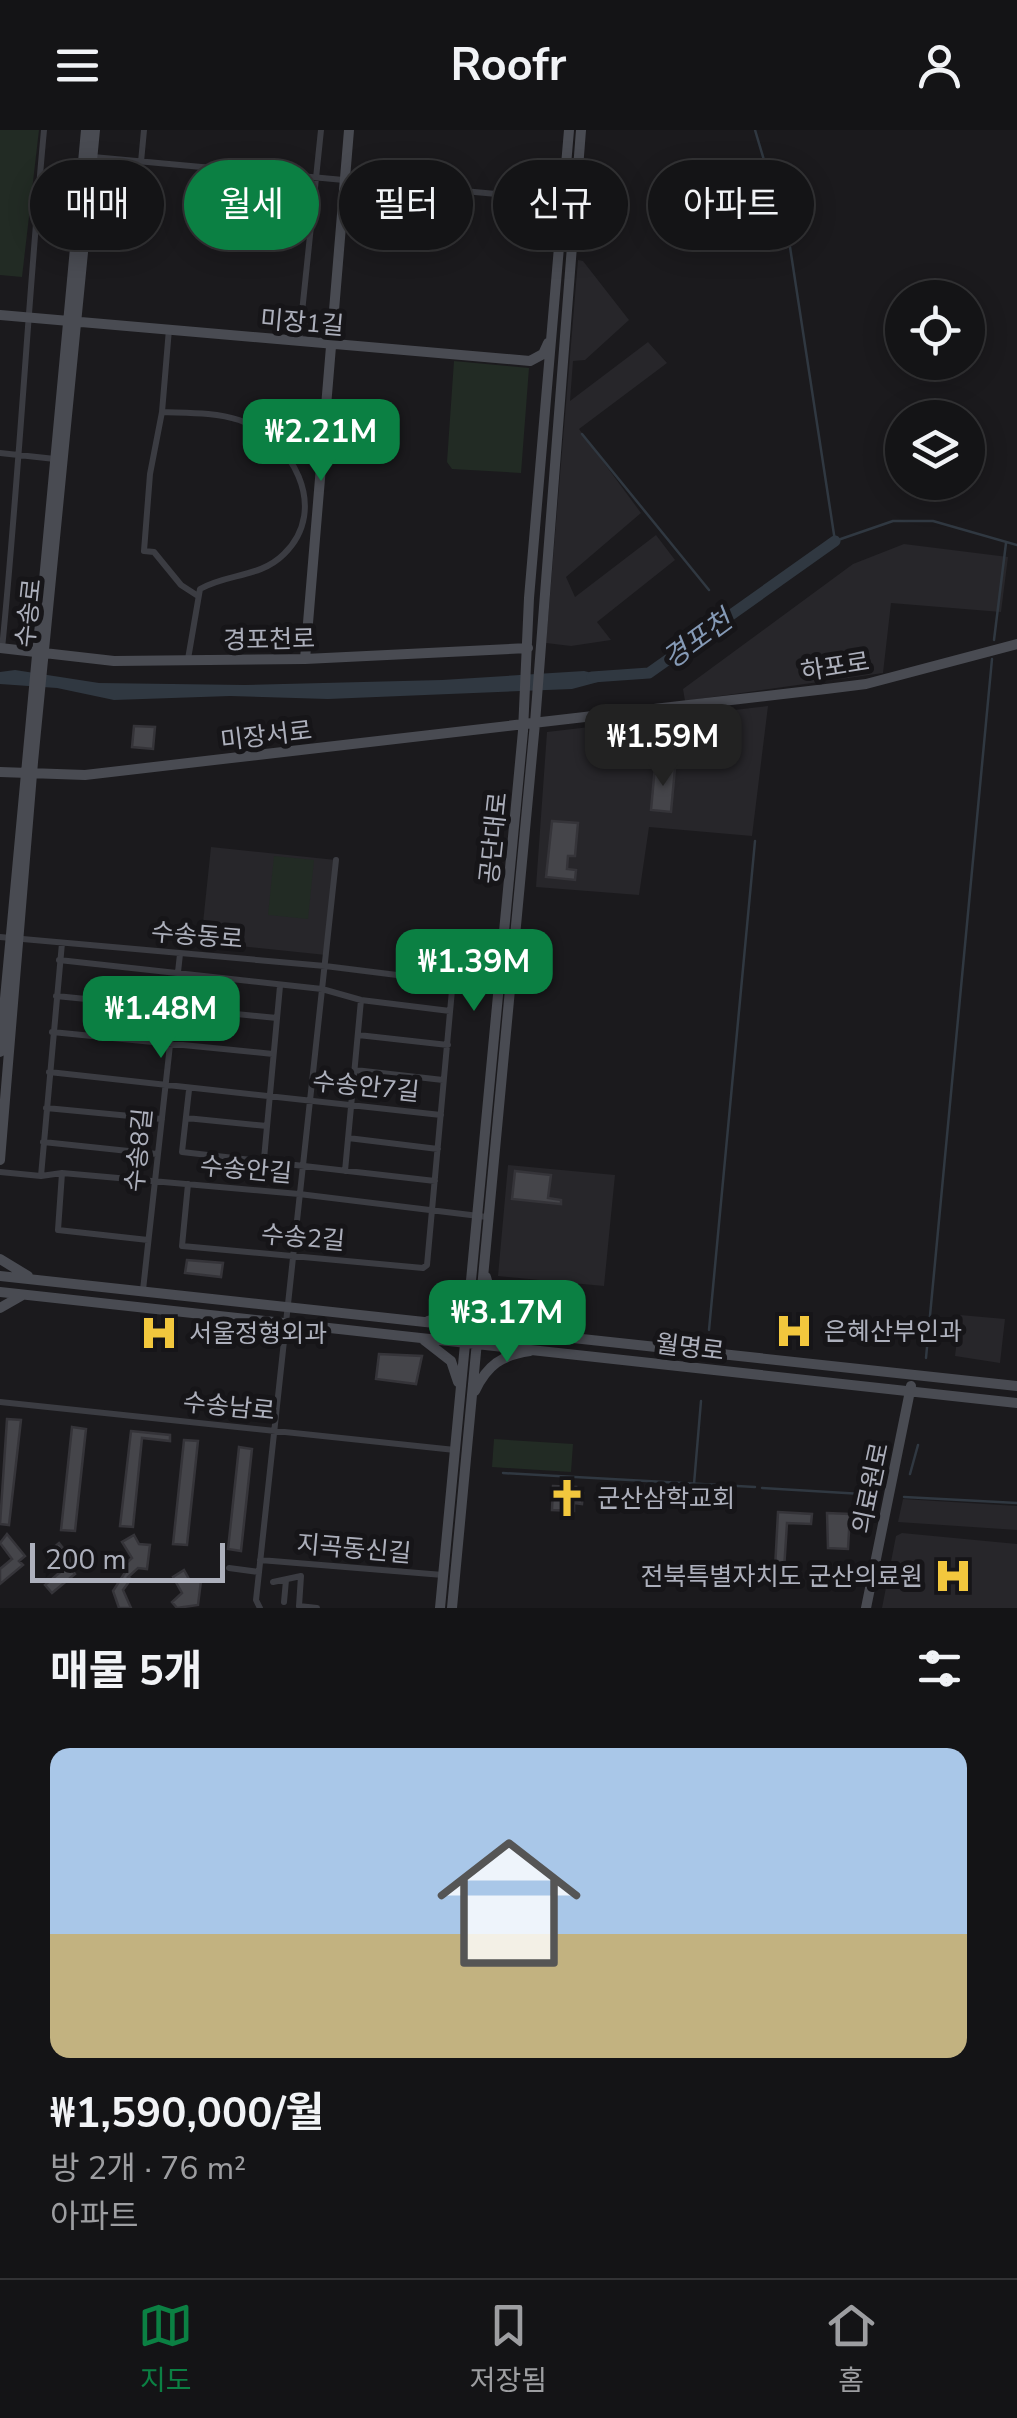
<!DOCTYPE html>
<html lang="ko">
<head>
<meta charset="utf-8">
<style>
	body { margin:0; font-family:"Nunito Sans","Noto Sans KR",sans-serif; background:#1d1d1f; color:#f1f3f6; height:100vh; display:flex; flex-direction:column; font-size:38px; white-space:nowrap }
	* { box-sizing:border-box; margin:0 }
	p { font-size:32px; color:#9d9ea1 }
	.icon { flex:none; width:55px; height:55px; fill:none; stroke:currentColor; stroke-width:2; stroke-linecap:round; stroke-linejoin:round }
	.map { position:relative; height:1478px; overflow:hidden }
	.panel { display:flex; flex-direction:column; background:#141416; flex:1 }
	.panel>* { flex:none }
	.guide { position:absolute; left:30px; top:30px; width:958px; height:90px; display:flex; gap:20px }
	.tools { position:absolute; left:885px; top:150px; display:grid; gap:20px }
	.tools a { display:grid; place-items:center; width:100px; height:100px; border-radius:50%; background:#141416; box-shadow:0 5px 25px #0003,0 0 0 2px #333335; font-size:50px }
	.scale { position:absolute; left:30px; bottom:25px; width:195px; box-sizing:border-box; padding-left:10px; border:5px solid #adb0bc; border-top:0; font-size:28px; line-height:35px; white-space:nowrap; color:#adb0bc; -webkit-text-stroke:8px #161518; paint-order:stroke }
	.price { position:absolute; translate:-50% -85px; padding:0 22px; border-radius:20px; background:#0b8043; color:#fff; font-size:32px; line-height:65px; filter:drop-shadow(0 2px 5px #0008) }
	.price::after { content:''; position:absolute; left:50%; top:60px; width:30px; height:22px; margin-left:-15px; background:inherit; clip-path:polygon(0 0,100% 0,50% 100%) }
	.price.active { background:#222; color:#fff }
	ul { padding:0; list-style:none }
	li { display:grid; align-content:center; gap:20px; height:530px; padding:0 50px }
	li span { display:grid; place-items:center; height:310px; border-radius:20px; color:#555 }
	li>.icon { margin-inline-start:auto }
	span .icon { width:180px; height:180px; fill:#fffc; stroke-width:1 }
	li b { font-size:42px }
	h2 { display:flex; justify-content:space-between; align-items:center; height:120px; padding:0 50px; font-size:42px }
	.pill { padding:0 35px; border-radius:45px; background:#141416; box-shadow:0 5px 25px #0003,0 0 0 2px #333335; font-size:35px; line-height:90px }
	.pill.active { background:#0b8043; color:#fff }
	header { display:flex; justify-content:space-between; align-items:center; height:130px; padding:0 50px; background:#141416; font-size:45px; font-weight:700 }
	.tabs { display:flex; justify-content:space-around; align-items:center; height:140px; border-top:2px solid #333335; background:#141416; font-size:28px; color:#9d9ea1 }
	.tabs a { display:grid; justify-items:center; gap:5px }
	.tabs .active { color:#0b8043 }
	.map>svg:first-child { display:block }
	.built { fill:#27262a }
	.green { fill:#222b24 }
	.water { fill:#303841 }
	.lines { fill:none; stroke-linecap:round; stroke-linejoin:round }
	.stream { stroke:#303841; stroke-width:2.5 }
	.river { stroke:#303841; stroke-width:11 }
	.building { fill:#45454a; stroke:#353439; stroke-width:2.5 }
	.street { stroke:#3b3c42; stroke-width:6 }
	.secondary { stroke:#494b52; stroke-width:10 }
	.labels { text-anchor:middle; stroke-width:10; stroke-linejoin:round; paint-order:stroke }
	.street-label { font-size:25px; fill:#adb0bc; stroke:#161518 }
	.poi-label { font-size:25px; fill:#adb0bc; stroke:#161518; text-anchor:start }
	.water-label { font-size:28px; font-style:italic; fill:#859ab6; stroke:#161518 }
</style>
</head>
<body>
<header><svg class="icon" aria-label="menu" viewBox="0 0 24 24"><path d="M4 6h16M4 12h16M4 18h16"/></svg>Roofr<svg class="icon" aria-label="person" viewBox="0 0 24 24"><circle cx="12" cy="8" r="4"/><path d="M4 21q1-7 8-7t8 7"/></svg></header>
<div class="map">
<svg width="1017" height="1478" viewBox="0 0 1017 1478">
	<rect width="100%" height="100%" fill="#1b1a1d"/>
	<!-- built -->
	<path class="built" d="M578 130 583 131 629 190 585 230 573 231 570 271 648 212 667 233 579 299 641 383 566 447 575 467 656 405 675 430 597 492 611 510 571 516 546 513Z
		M904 414 1008 427 1001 482 891 473 883 543 685 571 683 559 853 434Z
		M768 576 752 706 649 697 639 765 536 757 547 602Z
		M211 717 336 730 326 825 201 812Z
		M508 1035 615 1045 604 1156 498 1146Z
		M960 1185 1005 1189 1000 1233 955 1226Z
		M903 1369 1017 1376V1400L898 1392Z
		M902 1403 1017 1414V1478H882L896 1406Z"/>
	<!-- green -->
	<path class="green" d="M0 0H39L22 147 0 145Z
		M226 89 261 92 258 120 223 117Z
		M454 231 529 238 521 343 452 339 447 332Z
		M274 726 314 730 308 789 268 785Z
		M494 1309 573 1314 571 1342 492 1337Z"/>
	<!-- water -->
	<path class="water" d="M15 540 99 553 245 555 442 550 584 541 613 548 572 559 328 569 230 566 114 570 57 558 0 554V542Z"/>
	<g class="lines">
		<!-- stream -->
		<path class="stream" d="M755 0 790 117 835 411 893 391H933L1017 415
			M582 304 709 460
			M994 510 1006 413
			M709 1200 755 711
			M926 1228 992 529
			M503 1343 755 1357
			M910 1344 918 1315
			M694 1354 701 1271
			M762 1358 879 1365
			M904 1367 1017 1373"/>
		<!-- river -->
		<path class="river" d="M592 547 649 543 835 411"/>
	</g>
	<!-- building -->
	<path class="building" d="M134 596 155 597 153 619 132 617Z
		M655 636 675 638 671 682 651 680Z
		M552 691 578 693 575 726H568L567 739 576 740 575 750 546 747Z
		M515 1041 551 1045 548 1068 561 1070V1074L512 1069Z
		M187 1130 223 1133 221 1147 185 1143Z
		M379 1224 422 1226 416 1254 376 1249Z
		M7 1289 21 1290 9 1395 0 1394Z
		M72 1297 86 1299 75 1401 61 1400Z
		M131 1301 170 1305V1311L142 1308 133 1397 120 1396Z
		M184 1310 198 1311 187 1415 173 1414Z
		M239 1317 252 1319 241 1421 228 1419Z
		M553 1356 576 1357 575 1362 583 1363 582 1374 574 1373V1381L552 1380Z
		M778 1382 812 1384 811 1394 787 1393 784 1440 775 1439Z
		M827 1383 850 1384 848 1419 828 1418Z
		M7 1404 25 1426 19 1431 23 1435 0 1454V1439L12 1429 0 1413Z
		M134 1405 139 1414 150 1415 147 1439 138 1438 128 1447 131 1449 123 1460 131 1478H119L113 1461 126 1441 122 1437 132 1428 122 1412Z
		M59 1413 77 1436 72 1440 75 1444 52 1463 45 1455 65 1438 51 1420Z
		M184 1440 189 1449 201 1451 198 1475 177 1478 172 1472 182 1463 173 1447Z"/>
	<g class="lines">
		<!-- street -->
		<path class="street" d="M93 27 519 66
			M141 32 144 0
			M169 199 162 282C187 283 215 282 239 290 291 308 331 378 284 424 260 448 228 443 200 459L188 529
			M299 211 321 0
			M162 282 150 344 144 421 154 422 181 455 198 466
			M0 323 55 329
			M2 519C19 346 28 173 44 0
			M0 807 325 836 501 858
			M59 830 322 859 361 870 450 881
			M56 866 277 888
			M52 902 273 924
			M358 905 448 915
			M355 940 443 950
			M49 942 441 985
			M189 960 182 1022 435 1051
			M46 978 162 989
			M186 988 267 996
			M348 1008 438 1019
			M43 1012 157 1024
			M264 1029 280 856
			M345 1041 361 870
			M0 1042 41 1046 62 1043 299 1064 487 1087
			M62 1043 58 1100 148 1110
			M41 1046 62 813
			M188 1054 182 1116 423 1138 427 1135 453 849
			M143 1160 180 824
			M0 1272 455 1320
			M260 1430 443 1445
			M229 1438 259 1442
			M273 1452 301 1446 299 1476 317 1478
			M284 1472 286 1450
			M260 1478 256 1470 336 730"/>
		<!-- secondary -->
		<path class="secondary" d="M0 185 530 231 543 224 548 213
			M0 518 114 531 305 529 528 518
			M305 529 349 0
			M0 642 85 645 826 559 866 554 1017 514
			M0 922 86 0
			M0 1030 33 632 95 0
			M0 1129 28 1146
			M0 1146 1017 1256
			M486 1147C492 1174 507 1193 533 1203
			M0 1162 1017 1273
			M0 1178 21 1166
			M428 1191 450 1184 467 1160
			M424 1210 451 1231 458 1252
			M475 1261C487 1235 502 1225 530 1221
			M440 1478 523 601 529 468 569 0
			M452 1478 535 593 581 0
			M866 1478 911 1256"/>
	</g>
	<!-- icons -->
	<defs>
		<g id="hospital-bare" transform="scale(3)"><path d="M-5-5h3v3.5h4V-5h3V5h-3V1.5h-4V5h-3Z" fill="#f2c73d" stroke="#161518" stroke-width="2.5" paint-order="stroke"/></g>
		<g id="church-bare" transform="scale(3)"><path d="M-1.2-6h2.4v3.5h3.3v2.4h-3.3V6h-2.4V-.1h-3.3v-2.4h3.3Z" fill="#f2c73d" stroke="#161518" stroke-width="2.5" paint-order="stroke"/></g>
	</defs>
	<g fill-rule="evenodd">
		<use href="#hospital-bare" x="794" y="1201"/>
		<use href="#hospital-bare" x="159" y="1203"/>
		<use href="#church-bare" x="567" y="1368"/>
		<use href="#hospital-bare" x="953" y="1446"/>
	</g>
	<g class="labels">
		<!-- street labels -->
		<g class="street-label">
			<text transform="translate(302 192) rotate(5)" y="9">미장1길</text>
			<text transform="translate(28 483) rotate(-84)" y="9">수송로</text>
			<text transform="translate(269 509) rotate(-1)" y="9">경포천로</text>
			<text transform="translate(835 536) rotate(-9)" y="9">하포로</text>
			<text transform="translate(266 605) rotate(-7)" y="9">미장서로</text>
			<text transform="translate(493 708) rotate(-84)" y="9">공단대로</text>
			<text transform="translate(197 805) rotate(5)" y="9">수송동로</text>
			<text transform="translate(366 956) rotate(6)" y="9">수송안7길</text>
			<text transform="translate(138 1020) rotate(-84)" y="9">수송8길</text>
			<text transform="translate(246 1039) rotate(5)" y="9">수송안길</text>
			<text transform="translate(303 1107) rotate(5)" y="9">수송2길</text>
			<text transform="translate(690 1217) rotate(7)" y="9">월명로</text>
			<text transform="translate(229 1276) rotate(6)" y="9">수송남로</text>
			<text transform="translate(870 1358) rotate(-78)" y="9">의료원로</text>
			<text transform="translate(354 1418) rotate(5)" y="9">지곡동신길</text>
		</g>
		<!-- poi labels -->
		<g class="poi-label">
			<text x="824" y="1210">은혜산부인과</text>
			<text x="189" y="1212">서울정형외과</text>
			<text x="597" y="1377">군산삼학교회</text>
			<text x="923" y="1455" text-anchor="end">전북특별자치도 군산의료원</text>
		</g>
		<!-- water labels -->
		<g class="water-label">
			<text transform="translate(697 509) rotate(-36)" y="10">경포천</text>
		</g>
	</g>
</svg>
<div class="tools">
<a><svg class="icon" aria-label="locate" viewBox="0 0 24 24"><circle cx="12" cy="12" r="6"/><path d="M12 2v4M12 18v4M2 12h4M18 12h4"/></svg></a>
<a><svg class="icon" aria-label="layers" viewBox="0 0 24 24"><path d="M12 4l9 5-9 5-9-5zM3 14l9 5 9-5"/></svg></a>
</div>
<div class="scale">200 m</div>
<b class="price" style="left:321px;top:354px">₩2.21M</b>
<b class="price active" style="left:663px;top:659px">₩1.59M</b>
<b class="price" style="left:474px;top:884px">₩1.39M</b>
<b class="price" style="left:161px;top:931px">₩1.48M</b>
<b class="price" style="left:507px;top:1235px">₩3.17M</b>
<div class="guide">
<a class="pill">매매</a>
<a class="pill active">월세</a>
<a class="pill">필터</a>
<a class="pill">신규</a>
<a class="pill">아파트</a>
</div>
</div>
<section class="panel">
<h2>매물 5개<svg class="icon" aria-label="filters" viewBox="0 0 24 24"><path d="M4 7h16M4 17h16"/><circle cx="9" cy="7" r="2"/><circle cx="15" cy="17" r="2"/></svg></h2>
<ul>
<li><span style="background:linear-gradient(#a9c7e8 60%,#c2b280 0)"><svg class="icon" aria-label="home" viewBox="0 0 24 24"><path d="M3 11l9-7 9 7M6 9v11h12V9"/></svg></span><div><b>₩1,590,000/월</b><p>방 2개 · 76 m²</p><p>아파트</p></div></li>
</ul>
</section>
<nav class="tabs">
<a class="active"><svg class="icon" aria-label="map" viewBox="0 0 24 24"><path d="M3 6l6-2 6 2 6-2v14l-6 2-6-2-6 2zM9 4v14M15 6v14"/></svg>지도</a>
<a><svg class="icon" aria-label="saved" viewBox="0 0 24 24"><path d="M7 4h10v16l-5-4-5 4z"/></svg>저장됨</a>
<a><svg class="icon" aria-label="home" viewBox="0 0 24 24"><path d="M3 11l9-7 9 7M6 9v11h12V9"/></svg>홈</a>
</nav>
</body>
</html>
